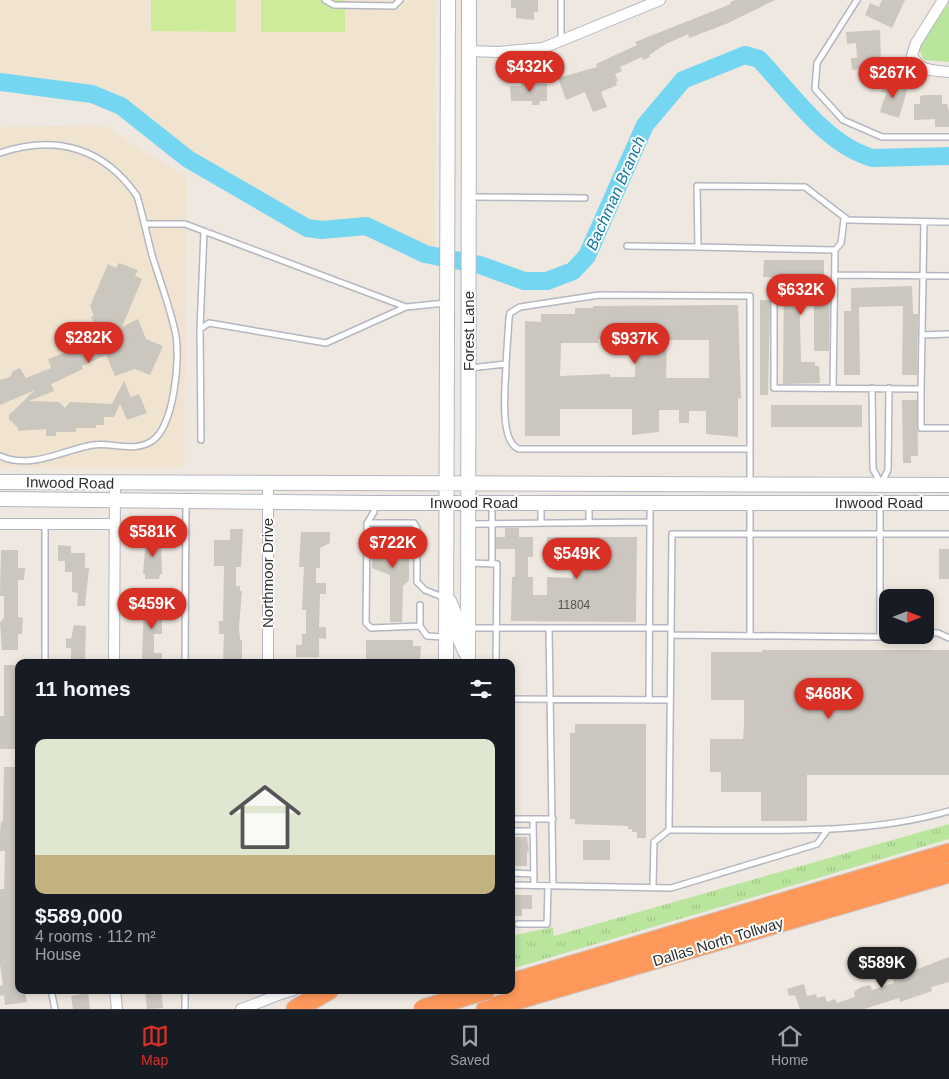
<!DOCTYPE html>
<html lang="en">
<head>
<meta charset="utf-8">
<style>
	body { margin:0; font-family:Arial,sans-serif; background:#20242c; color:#f1f3f6; height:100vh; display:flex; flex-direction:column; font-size:19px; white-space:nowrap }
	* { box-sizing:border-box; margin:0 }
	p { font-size:16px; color:#9ea1a6 }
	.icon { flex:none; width:28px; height:28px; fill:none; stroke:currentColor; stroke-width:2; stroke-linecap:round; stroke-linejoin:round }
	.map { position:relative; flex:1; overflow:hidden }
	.drawer { position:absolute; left:15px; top:659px; width:500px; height:335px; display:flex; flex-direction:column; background:#171b24; border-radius:10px; box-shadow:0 2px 8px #0003 }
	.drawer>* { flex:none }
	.needle { width:32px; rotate:90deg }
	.buttons { position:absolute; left:879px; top:589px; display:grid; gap:10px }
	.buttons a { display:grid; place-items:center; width:55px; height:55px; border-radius:10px; background:#171b24; box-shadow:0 2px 8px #0003; font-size:25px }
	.price { position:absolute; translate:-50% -42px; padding:0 11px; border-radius:18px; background:#d93025; color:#fff; font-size:16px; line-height:32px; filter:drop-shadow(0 1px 2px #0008) }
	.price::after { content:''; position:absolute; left:50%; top:30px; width:15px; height:11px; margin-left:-8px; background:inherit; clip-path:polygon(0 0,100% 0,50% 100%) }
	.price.selected { background:#222; color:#fff }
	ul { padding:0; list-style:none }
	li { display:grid; align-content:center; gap:10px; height:265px; padding:0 20px }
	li+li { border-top:1px solid #363941 }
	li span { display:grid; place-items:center; height:155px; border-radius:10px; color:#555 }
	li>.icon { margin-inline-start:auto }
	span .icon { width:90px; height:90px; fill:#fffc; stroke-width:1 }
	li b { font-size:21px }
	h2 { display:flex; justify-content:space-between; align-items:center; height:60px; padding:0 20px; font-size:21px }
	.dock { display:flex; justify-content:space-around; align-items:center; height:70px; border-top:1px solid #363941; background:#171b24; font-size:14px; color:#9ea1a6 }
	.dock a { display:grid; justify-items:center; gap:2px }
	.dock .selected { color:#d93025 }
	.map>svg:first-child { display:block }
	.education { fill:#f0e4d0 }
	.grass { fill:url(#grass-tufts) }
	.park { fill:#b9e59d }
	.pitch { fill:#cdec99 }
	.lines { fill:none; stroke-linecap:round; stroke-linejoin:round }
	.river { stroke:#74d6f0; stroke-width:18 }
	.building { fill:#cbc6be; fill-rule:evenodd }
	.service-casing { stroke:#b4b7c1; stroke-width:8 }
	.minor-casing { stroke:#b4b7c1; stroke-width:12 }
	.secondary-casing { stroke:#b4b7c1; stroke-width:16 }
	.motorway-casing { stroke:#c9c9c9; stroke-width:21 }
	.service { stroke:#fff; stroke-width:5 }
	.minor { stroke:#fff; stroke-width:10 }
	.secondary { stroke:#fff; stroke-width:14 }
	.motorway { stroke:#ff995b; stroke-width:19 }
	.motorway-bridge-casing { stroke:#c9c9c9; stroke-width:21; stroke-linecap:butt }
	.motorway-bridge { stroke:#ff995b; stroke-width:19 }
	.labels { text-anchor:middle; stroke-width:4; stroke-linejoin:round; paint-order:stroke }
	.number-label { font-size:12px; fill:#555452 }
	.street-label { font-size:15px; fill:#2e2e2e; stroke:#fff }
	.water-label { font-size:16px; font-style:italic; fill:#0c77a3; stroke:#fff }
</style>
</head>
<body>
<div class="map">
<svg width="949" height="1009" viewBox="0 0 949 1009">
	<defs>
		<pattern id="grass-tufts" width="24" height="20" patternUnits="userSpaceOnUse" patternTransform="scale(1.25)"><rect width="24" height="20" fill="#b9e59d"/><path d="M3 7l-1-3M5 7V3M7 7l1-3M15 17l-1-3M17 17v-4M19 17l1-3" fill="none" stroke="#9fc588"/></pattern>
	</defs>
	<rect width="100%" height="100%" fill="#efe8e0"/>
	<!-- education -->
	<path class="education" d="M0 0H436L435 246 349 234 305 221 193 157 121 104 98 94 0 83Z
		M103 125 187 178 184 468 0 467V127Z"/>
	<!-- grass -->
	<path class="grass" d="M949 824V839L511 969V936L553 927 554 936Z"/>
	<!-- park -->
	<path class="park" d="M949 3V62L924 60 919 49 922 40Z"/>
	<!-- pitch -->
	<path class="pitch" d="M151 0H236V32L151 31Z
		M261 0H345V32H261Z"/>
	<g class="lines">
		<!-- river -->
		<path class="river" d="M0 82 92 94 121 106 188 159 307 228 322 230 366 226 425 254 480 265 524 281H547L573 271 587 256 645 125 683 80 745 55 759 59C791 93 827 146 873 158L949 156"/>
	</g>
	<!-- building -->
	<path class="building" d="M511 0H538V12H534V20L516 18V8H511Z
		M735 0H775L726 24 689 38 688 34 666 44 649 55 650 57 643 60 642 57 620 67 622 71 615 74 618 81 616 82 617 85 601 92 607 107 593 112 585 92 566 100 558 78 597 67 596 64 637 45 635 42 731 4 730 2Z
		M882 0H905L892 28 865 15 870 3 879 7Z
		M880 30 881 61H879V67L852 70 851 58H857L856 43 847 44 846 32Z
		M521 82 547 84V101H540L539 105H532V101H511L510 86H521Z
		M884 83 908 87 899 118 880 112 886 93 881 92Z
		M925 95H942V104H947L949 112V127H935V119L914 120V104H920V96Z
		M764 260H824V286H830L829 351H814V278H799L801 362H815V366H819L820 383 783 384 784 278 763 277Z
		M119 263 138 270 135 276 142 279 122 327 138 319 146 339 163 346 150 375 135 369 115 376 106 355 82 366 83 369 51 384 54 391 29 401 59 402 65 408 70 402 112 404 124 381 131 397 139 394 147 413 127 420 120 404 114 417H104V425H96V428H76V432H56V436H46V429L18 431V428L9 419V415L35 390 0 405V380L10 377 13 371 20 368 26 378 51 368 48 359 77 348 75 341 78 340 77 336 83 334 103 346 91 317 94 316 90 306 108 264 116 268Z
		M912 286 913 314H918L917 375H902L903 306 859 307 860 375H844V311H851V288Z
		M760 300H770L768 395H760Z
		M738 305 741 399 738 398V437L706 434V411H689V423H679V410H659V432L632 435V409H560V436H525V321L541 322V314H575V308H593V306ZM598 339H636L635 377H610V374L560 376 561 343H598ZM667 340H709V378H666Z
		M902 400H917L918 456H911V463H903Z
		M771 405H862V427H771Z
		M505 528H519V537H533V557H528V577H533V595H547V577L573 578V560H547V537H637L636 622 511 621 512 577H515V549H496V537H505Z
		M230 529H243L241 567H236V586H240V591H242L239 627 240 640H242V661H223L224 634H219V621H223L224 566H214V540H230Z
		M301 532H330V543L320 548V568H316V583H326V594H320L319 627H326V639L319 638V657H296V645H302V634H306V610H302L304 567H299Z
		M373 536 402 537 409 546V580L403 586 402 622H390V575L372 568Z
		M146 537H161L162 574H160L159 579H145V574H143Z
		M58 545 71 546V553H85V568H89L85 606H77L78 593 72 592V572H65V561H58Z
		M939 549H949V579H939Z
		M1 550H18V568H25L24 580H18V617L23 618 22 634H18V650H2L0 623 4 618V596H0Z
		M144 601H162V634H154V653H162V662H142Z
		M74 625 86 626 85 662 71 661V648H66V638L71 639Z
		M366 640H413V646H421L420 662H366Z
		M762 650H949V775H807V821H761V792H721V772H710V739H743L744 724V700H711V652H762Z
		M4 665H19L17 749H0V716H4Z
		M575 724H646V838H637V832H632V829H628V826L575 824V819H570V733H575Z
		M4 767H19L16 860H18L17 962 19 990 20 992H25L27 1002 5 1005 4 995 0 996V986L3 985 0 964V889H4L5 851H0V835L1 821 3 822Z
		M513 837H527L529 852H527V866H511Z
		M583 840H610V860H583Z
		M511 895H532V909H522V916H511Z
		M949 957V982L931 987 932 991 900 1002 899 998 864 1009H800L795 995 789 996 787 989 804 984 807 996 816 994 817 998 825 996 827 1002 835 999 837 1003 855 997 854 992 861 987 870 985 872 990 894 983 891 973 901 970 902 975Z
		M145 990H161L163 1008 147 1009Z
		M88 993 90 1009H73L71 996Z"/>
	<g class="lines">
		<!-- service casing -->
		<g class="service-casing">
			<path id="service" d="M325 0 334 5 394 6 400 0
				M857 0 817 63 815 89 843 120 882 137H949
				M561 41V0
				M0 153C56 134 104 148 137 196 143 216 147 236 152 255 160 282 171 309 176 336 180 361 174 426 152 441 133 453 113 442 93 445 63 450 31 470 0 456
				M470 197 585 198
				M145 224H185L406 307 446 303
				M627 246 698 247
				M835 250 841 243 844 219
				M835 275 949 276
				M774 288V388L921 389 924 222
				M200 329 204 231
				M922 335 949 334
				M506 364C506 384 498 441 519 449H750
				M470 368 506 364 509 318 510 313 520 307 599 295 750 296V484
				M833 388 835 250 698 247 697 186 805 187 848 220 949 222
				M872 388 873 469 881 484
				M921 389V428H949
				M201 440 200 329 209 323 326 343 406 307
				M881 484 888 470 889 388
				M374 503V512L367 523 366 623 371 628 420 626V605
				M541 503V523
				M650 503V522
				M750 503V636
				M880 505V637
				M589 522V505
				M367 523H414L417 528V582L425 590 445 598
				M45 524V662
				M469 524 650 522 649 699
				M949 534H672L669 830C761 829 860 837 949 811
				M469 563 497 564 496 662
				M492 564V504
				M420 626 427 636 444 637
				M469 628H671
				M549 628 553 886
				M925 632 938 633 949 638
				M671 635 880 637 893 635
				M185 662 186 501
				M511 699 670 700
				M511 819H553
				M533 819 534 885
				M511 831H533
				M511 873 533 874
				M511 885 671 888 817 844 828 829
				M653 886 654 842 669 830
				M518 924H547L548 886
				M51 990 55 1009
				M185 990V1009"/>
		</g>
		<!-- minor casing -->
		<g class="minor-casing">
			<path id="minor" d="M943 0 916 43 912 55C920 72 932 70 949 72
				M469 51 498 52 543 48 660 0
				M0 524H114
				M114 662 115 484
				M268 662V483
				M115 990 117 1009
				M241 1009C260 1003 275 995 294 990"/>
		</g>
		<!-- secondary casing -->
		<g class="secondary-casing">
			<path id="secondary" d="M0 482 949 485
				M0 499 374 503H949
				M449 601 455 615 458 635 466 653
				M446 662 448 0
				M468 662 469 0"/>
		</g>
		<!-- motorway casing -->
		<g class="motorway-casing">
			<path id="motorway" d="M511 983 949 853
				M296 1009 329 990
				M486 1009 949 873"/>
		</g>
		<!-- service -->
		<use href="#service" class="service"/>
		<!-- minor -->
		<use href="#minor" class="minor"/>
		<!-- secondary -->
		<use href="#secondary" class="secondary"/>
		<!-- motorway -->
		<use href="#motorway" class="motorway"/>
		<!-- motorway-bridge casing -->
		<g class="motorway-bridge-casing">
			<path id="motorway-bridge" d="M423 1009 486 990"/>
		</g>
		<!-- motorway-bridge -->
		<use href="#motorway-bridge" class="motorway-bridge"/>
	</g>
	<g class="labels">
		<!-- number labels -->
		<g class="number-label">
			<text x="574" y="609">11804</text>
		</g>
		<!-- street labels -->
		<g class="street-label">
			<text transform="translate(469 331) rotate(-90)" y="5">Forest Lane</text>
			<text transform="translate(70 483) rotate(1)" y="5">Inwood Road</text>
			<text x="474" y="508">Inwood Road</text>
			<text x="879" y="508">Inwood Road</text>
			<text transform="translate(268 573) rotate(-90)" y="5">Northmoor Drive</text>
			<text transform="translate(718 942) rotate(-17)" y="5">Dallas North Tollway</text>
		</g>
		<!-- water labels -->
		<g class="water-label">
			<text transform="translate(615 193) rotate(-66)" y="6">Bachman Branch</text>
		</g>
	</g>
</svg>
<div class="buttons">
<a><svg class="needle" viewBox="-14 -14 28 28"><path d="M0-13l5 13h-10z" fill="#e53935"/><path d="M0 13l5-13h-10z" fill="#9ea1a6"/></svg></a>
</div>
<b class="price" style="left:530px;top:93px">$432K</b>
<b class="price" style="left:893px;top:99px">$267K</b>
<b class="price" style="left:801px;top:316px">$632K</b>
<b class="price" style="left:89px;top:364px">$282K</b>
<b class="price" style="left:635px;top:365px">$937K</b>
<b class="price" style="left:153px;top:558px">$581K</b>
<b class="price" style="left:393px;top:569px">$722K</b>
<b class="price" style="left:577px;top:580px">$549K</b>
<b class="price" style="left:152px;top:630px">$459K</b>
<b class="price" style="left:829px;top:720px">$468K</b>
<b class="price selected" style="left:882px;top:989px">$589K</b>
<section class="drawer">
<h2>11 homes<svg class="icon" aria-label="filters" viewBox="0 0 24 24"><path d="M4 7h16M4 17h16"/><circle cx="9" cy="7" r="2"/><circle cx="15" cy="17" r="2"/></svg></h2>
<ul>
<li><span style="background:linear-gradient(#dfe7d0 75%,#c2b280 0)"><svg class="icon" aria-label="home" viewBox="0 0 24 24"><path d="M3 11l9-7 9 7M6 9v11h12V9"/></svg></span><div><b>$589,000</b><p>4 rooms · 112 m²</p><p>House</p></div></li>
</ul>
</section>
</div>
<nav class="dock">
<a class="selected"><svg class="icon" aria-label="map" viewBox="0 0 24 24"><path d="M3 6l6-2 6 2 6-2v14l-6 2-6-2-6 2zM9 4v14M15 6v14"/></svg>Map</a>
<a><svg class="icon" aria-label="saved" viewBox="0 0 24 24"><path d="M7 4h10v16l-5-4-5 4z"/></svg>Saved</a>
<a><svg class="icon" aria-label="home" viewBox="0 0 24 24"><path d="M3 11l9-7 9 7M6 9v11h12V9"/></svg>Home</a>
</nav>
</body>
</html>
